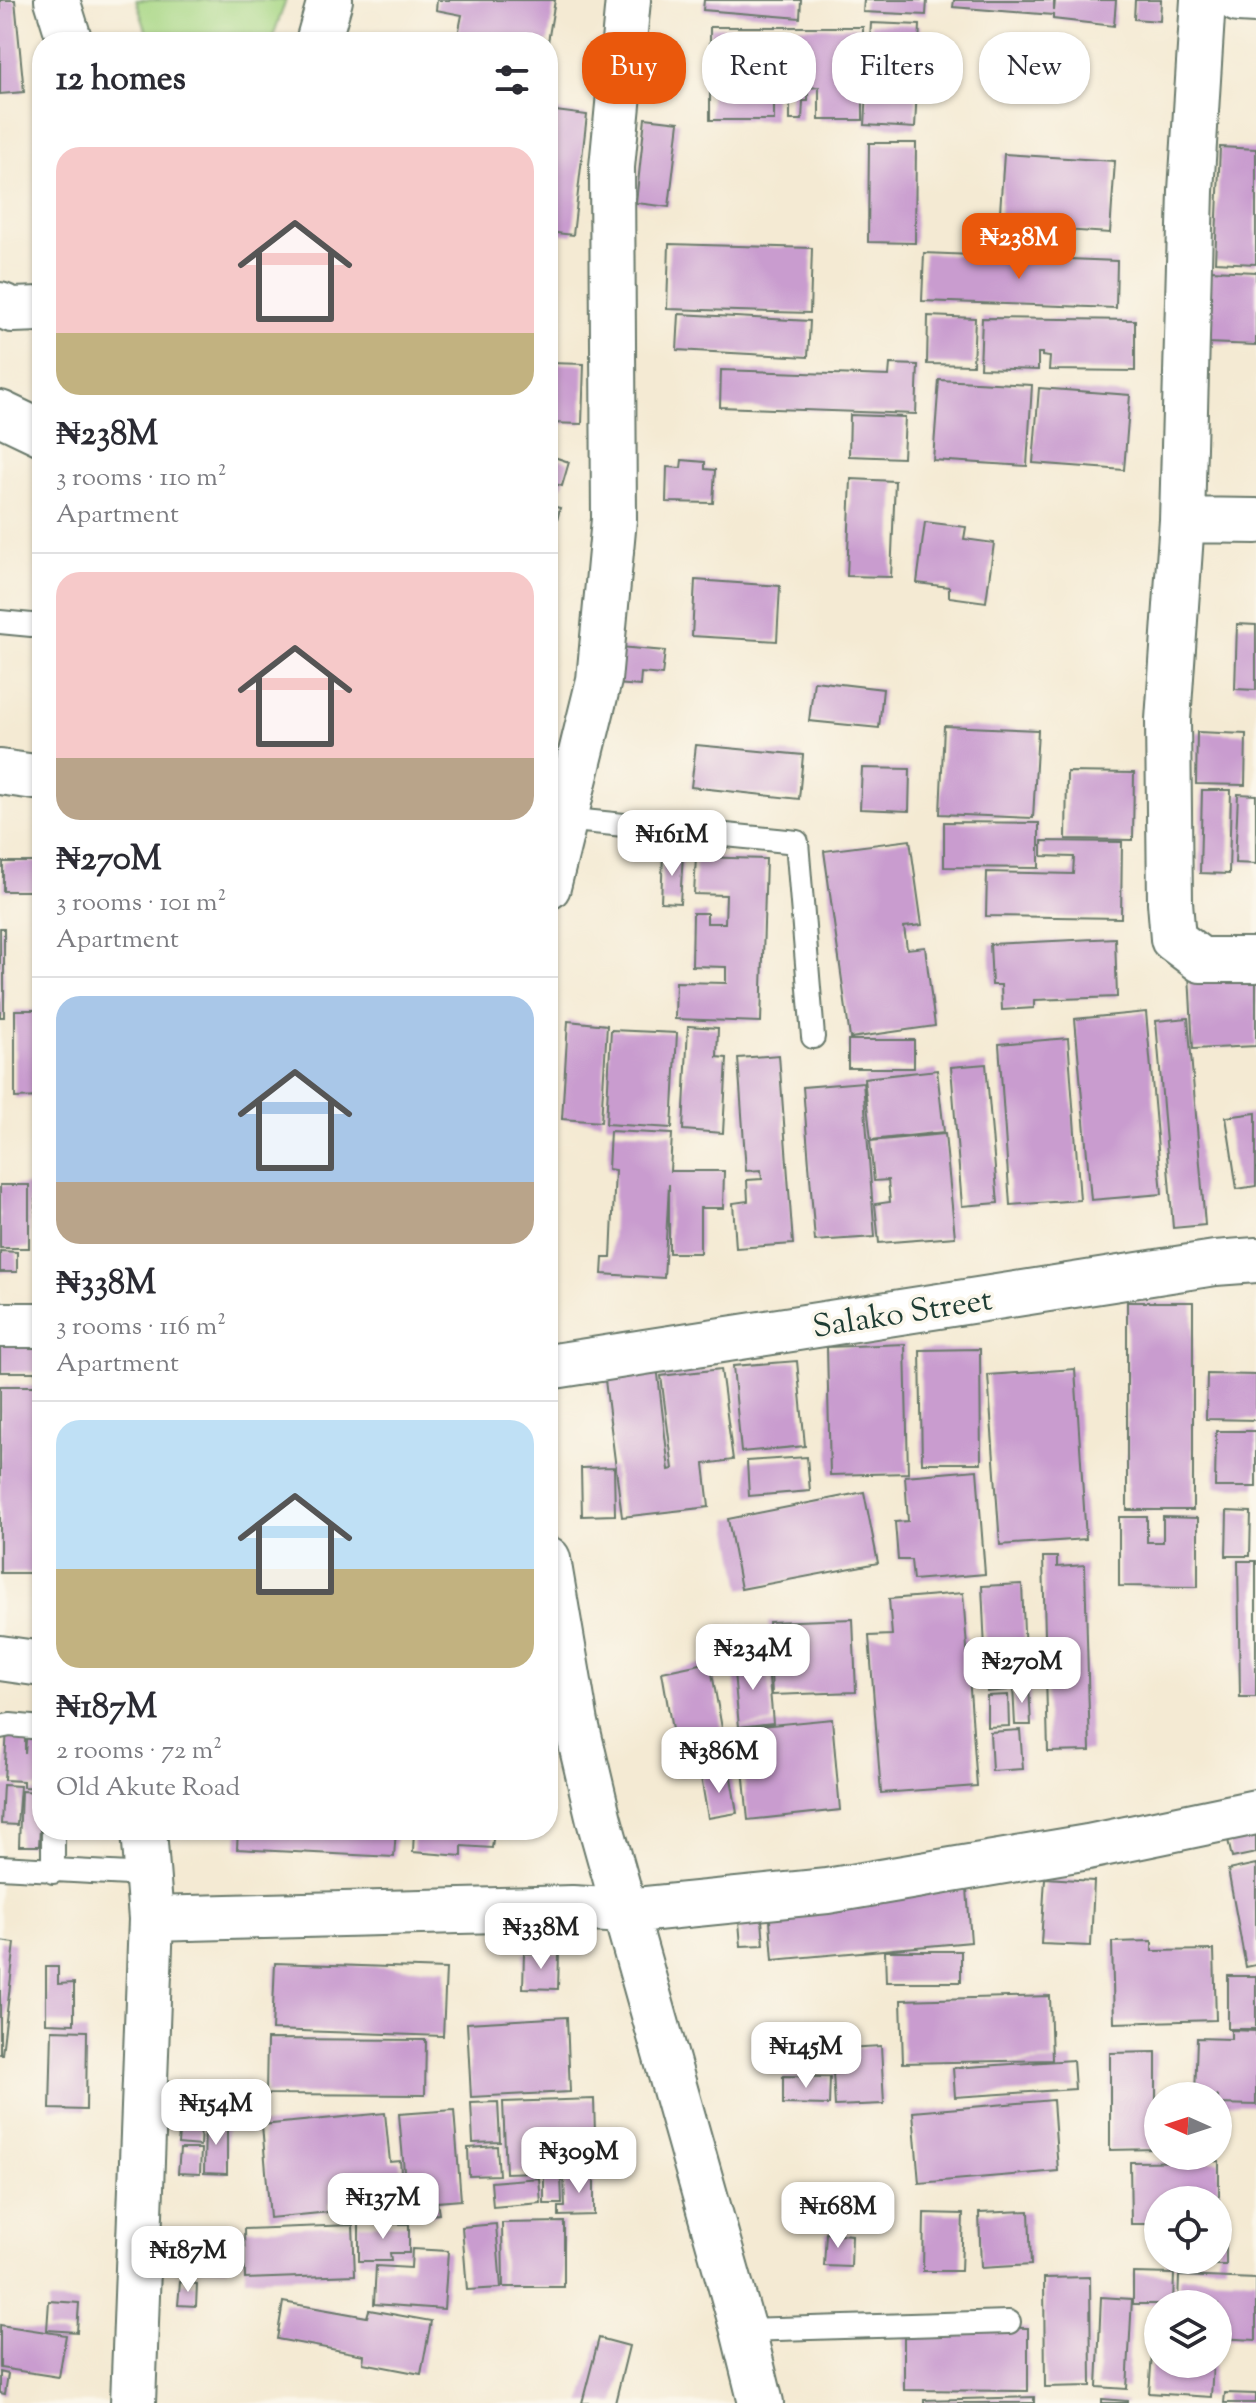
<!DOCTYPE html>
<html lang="en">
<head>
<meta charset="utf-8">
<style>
	body { margin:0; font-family:"Sorts Mill Goudy",serif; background:#f7f7f7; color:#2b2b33; height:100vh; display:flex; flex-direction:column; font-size:30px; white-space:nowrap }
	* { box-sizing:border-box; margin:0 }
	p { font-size:26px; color:#7c7c81 }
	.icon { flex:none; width:44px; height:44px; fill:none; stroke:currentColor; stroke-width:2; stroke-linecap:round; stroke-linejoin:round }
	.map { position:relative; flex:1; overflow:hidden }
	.details { position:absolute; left:32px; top:32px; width:526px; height:1808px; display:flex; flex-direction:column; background:#fff; border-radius:32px; box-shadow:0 2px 6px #0004 }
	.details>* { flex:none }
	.guide { position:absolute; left:582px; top:32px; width:554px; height:72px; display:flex; gap:16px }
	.needle { width:52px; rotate:273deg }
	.tools { position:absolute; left:1144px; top:2082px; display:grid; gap:16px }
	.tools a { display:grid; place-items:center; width:88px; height:88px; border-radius:50%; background:#fff; box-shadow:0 2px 6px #0004; font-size:40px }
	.price { position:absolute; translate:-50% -68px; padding:0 18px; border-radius:16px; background:#fff; color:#222; font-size:26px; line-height:52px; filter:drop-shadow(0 2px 4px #0008) }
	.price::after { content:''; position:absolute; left:50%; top:48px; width:24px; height:18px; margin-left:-12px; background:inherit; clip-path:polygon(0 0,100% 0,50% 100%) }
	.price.active { background:#ea580c; color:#fff }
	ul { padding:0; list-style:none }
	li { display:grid; align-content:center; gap:16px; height:424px; padding:0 24px }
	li+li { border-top:2px solid #e1e1e2 }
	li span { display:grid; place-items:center; height:248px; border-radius:24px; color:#555 }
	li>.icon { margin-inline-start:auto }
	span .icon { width:144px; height:144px; fill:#fffc; stroke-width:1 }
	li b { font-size:34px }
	h2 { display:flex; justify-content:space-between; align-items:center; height:96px; padding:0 24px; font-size:34px }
	.pill { padding:0 28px; border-radius:32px; background:#fff; box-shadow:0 2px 6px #0004; font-size:28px; line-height:72px }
	.pill.active { background:#ea580c; color:#fff }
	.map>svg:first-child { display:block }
	.green { fill:#a8d785; stroke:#648a5c; stroke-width:2 }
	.building { fill:#c99ccf }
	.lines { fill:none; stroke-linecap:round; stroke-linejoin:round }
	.service-casing { stroke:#6a7a6c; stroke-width:26 }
	.minor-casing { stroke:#6a7a6c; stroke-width:48 }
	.service { stroke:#fff; stroke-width:22 }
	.minor { stroke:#fff; stroke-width:44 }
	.labels { text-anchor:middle; stroke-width:7; stroke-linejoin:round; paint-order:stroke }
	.street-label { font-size:32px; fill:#1f3d34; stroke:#fbf7ec }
</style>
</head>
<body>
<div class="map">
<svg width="1256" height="2403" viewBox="0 0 1256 2403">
	<rect width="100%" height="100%" fill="#fbf7ec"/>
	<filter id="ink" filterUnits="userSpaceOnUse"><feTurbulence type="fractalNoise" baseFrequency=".0125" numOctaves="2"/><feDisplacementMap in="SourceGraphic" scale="16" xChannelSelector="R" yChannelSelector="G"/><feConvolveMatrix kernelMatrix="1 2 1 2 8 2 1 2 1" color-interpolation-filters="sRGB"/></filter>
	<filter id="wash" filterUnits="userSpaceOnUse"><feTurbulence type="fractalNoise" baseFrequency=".006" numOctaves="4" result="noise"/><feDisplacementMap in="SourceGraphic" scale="32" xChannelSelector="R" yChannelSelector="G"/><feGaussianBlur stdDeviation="1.8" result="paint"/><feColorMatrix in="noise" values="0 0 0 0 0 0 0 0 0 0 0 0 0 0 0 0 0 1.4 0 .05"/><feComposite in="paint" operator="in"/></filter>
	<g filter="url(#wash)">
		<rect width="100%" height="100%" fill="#f4ead3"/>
		<!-- green -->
		<path class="green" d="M136 0H286L271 42H150Z"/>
		<g id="blocks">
			<!-- building -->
			<path class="building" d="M0 0H15L24 92 0 94Z
				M437 0H555L548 42 457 40 462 15 436 10Z
				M704 0H801L800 18 703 10Z
				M864 0H927L926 15 863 12Z
				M954 0H1054V11L1055 0H1116L1114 26 1053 19V15L953 7Z
				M1135 0H1161L1160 21 1134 19Z
				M871 23 920 25 915 128 865 125Z
				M710 27H863V120H819V87L808 88V101H803L802 120H790V90H774V120H710Z
				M548 110 587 115 573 235 548 232Z
				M645 118 679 122 669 207 636 203Z
				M869 143H916L915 243 868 242Z
				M1220 147 1256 149V264L1215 262Z
				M1004 154 1115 161 1110 233 999 226Z
				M669 244 812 248 810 313 667 309Z
				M924 253 1117 261 1116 308 922 301Z
				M1210 270 1256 272V345L1207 343Z
				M679 314 810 321 808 357 677 350Z
				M928 316 975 318 973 365 927 364Z
				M982 318 1135 320V371L1049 370 1050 357 1042 356V353H1038V370L980 368Z
				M548 363 584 364 582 424 548 423Z
				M890 364 918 365 916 414 720 407 721 370 889 376Z
				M939 380 1032 385 1027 466 933 460Z
				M1039 388 1130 395 1124 470 1033 463Z
				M850 415 905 417 903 458 849 456Z
				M548 455 569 462 562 486 548 482Z
				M682 460 705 462V469L715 470 713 503 666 502 667 467 681 468Z
				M851 479 895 481 891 577 847 576Z
				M548 505 560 508 549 554H548Z
				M925 522 966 527 964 539 994 543 986 602 949 597V587L917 583Z
				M695 580 780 586 777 641 692 636Z
				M1237 624 1256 625V690L1235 689Z
				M619 647 665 651 662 675 641 673 640 686 616 684Z
				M814 681 883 689 879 728 809 721Z
				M944 726 1038 730 1033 818 940 814Z
				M1197 732 1246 734 1245 785 1196 784Z
				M696 745 803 755 799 799 691 787Z
				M862 768 910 769 909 811 860 809Z
				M1067 772 1134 773 1133 840 1066 839Z
				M1202 790H1231L1229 874 1200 873Z
				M1238 794 1256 795V864L1235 863Z
				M944 822 1039 823V868L944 867Z
				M910 840 922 925 904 927 907 949 925 947 935 1026 850 1038 824 851Z
				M1042 841 1122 842 1121 918 986 916 987 872 1073 874 1074 857 1042 856Z
				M663 854H683L680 903 661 902Z
				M696 857 766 859 761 1022 675 1019 676 982 726 983V967L692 966 693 913H707V923H725L726 895 694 894Z
				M3 862H38V891H3Z
				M0 928H4V1017H0Z
				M1115 938 1117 997 1034 1000V1008L1002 1010 1001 985H992L990 944Z
				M1256 970V1046L1193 1049 1189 974Z
				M15 1010H42V1097L15 1098Z
				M1146 1012 1162 1194 1091 1200 1075 1019Z
				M1188 1018 1205 1225 1173 1228 1156 1021Z
				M568 1021 607 1025 601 1122 562 1119Z
				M688 1026 718 1028 717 1057 727 1058 723 1133 683 1130Z
				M611 1030 677 1033 672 1128 606 1124Z
				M1068 1038 1080 1200 1010 1205 999 1044Z
				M848 1040H914V1068H848Z
				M779 1055 793 1244 736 1248 733 1203 748 1201 747 1180 762 1179 761 1170 746 1171 738 1058Z
				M986 1064 998 1203 962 1206 951 1067Z
				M937 1070 944 1132 871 1140 864 1078Z
				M863 1082 875 1237 815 1241 803 1087Z
				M1256 1113V1186L1237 1189 1226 1117Z
				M610 1131 672 1134 670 1171H724L723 1208H700V1253H669V1184L664 1278 602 1274 603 1258H611L615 1170 608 1169Z
				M945 1134 955 1237 879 1243 875 1204 890 1202 888 1180 874 1181 870 1141Z
				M0 1185H29V1248H0Z
				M36 1189H42V1246H36Z
				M0 1251 17 1252V1272H0Z
				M1127 1302H1193V1510H1127Z
				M0 1336H42V1372H0Z
				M905 1344 908 1473 830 1475 827 1347Z
				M980 1349 981 1463H922L920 1350Z
				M656 1357 669 1470 673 1469 661 1376 721 1369 733 1460 704 1464 709 1507 622 1517 603 1364Z
				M797 1361 805 1446 741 1452 733 1366Z
				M1075 1369 1086 1539 1000 1545 988 1375Z
				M1207 1374 1256 1375V1420L1206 1419Z
				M0 1386H42V1573H0Z
				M1216 1431H1256V1487H1215Z
				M807 1457 810 1491 749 1496 747 1461Z
				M614 1467 615 1515 582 1516 581 1468Z
				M977 1470 985 1574 913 1580 911 1560H898L895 1522 908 1521 905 1476Z
				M864 1492 878 1563 741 1589 728 1519Z
				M1227 1511 1251 1512 1250 1556H1226Z
				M1119 1517H1147V1542H1163V1517L1198 1518V1587L1119 1586Z
				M1043 1557H1057V1567L1085 1565 1090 1751 1048 1752Z
				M1238 1561H1256V1697H1240Z
				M1022 1584 1026 1678 1006 1679 1007 1690 987 1692 982 1586Z
				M963 1593 977 1786 881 1793 869 1636 892 1635 889 1599Z
				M853 1619 856 1692 772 1695 769 1622Z
				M767 1658 773 1723 739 1727 733 1661Z
				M710 1662 729 1767 680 1776 662 1672Z
				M1029 1685 1031 1725H1015L1013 1686Z
				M1008 1695 1009 1726 987 1727V1696Z
				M832 1719 840 1810 748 1820 739 1728Z
				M7 1728 25 1729V1754L27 1729 42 1730V1788L23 1787V1781L4 1780Z
				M1020 1730 1023 1769 992 1771 990 1732Z
				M730 1772 737 1813 708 1818 701 1777Z
				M3 1785 20 1786 17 1825 1 1824Z
				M21 1791 42 1792 39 1846H19Z
				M1256 1819V1853L1232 1858 1225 1826Z
				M238 1830H396L394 1857 237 1849Z
				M414 1830H494L492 1848 462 1846V1856L413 1852Z
				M1256 1864V1965L1246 1967 1228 1870Z
				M1045 1878 1094 1881 1091 1946 1041 1944Z
				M967 1889 971 1942 773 1960 769 1907Z
				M761 1907 764 1945 741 1946 738 1909Z
				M0 1941 15 1943 2 2054H0Z
				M1152 1941V1951L1214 1950 1216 2020 1114 2023 1112 1942Z
				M885 1951H961V1982H886Z
				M524 1953 559 1954 558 1989 523 1988Z
				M275 1963 446 1969 443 2036 272 2030Z
				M46 1967H58V1984L74 1983V2024L46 2023Z
				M1228 1976H1256V2029H1228Z
				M1050 1996 1052 2060 903 2063 901 2000Z
				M567 2017 570 2092 471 2097 467 2023Z
				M52 2030 87 2031 86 2110 50 2109Z
				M1231 2030 1256 2031V2105L1218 2104V2096H1195L1197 2038 1231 2039Z
				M267 2039 426 2040 425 2095 266 2094Z
				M881 2046 884 2104 835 2106 833 2072 810 2073 809 2050Z
				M1156 2052V2149L1110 2150V2053Z
				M1073 2060 1075 2089 955 2097 953 2068Z
				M783 2076 830 2077 829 2105 783 2104Z
				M594 2099 596 2170 506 2173 503 2102Z
				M1053 2100 1058 2171 919 2183 913 2112Z
				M498 2102 500 2142 473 2143 471 2103Z
				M454 2110 461 2200 437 2202 439 2214 408 2217 399 2114Z
				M385 2113 390 2162 400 2161 404 2203 348 2208 347 2201 328 2203 329 2212 270 2218 262 2125Z
				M205 2121H227V2174L204 2173Z
				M180 2123 201 2124 200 2146 178 2144Z
				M497 2146 499 2175 469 2176 468 2148Z
				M180 2149H201L200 2174 178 2173Z
				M1219 2161V2200H1158V2224H1131L1130 2162Z
				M594 2173V2215L559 2216V2207H565L564 2174Z
				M561 2175 562 2204H544V2176Z
				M539 2178 541 2203 493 2207 491 2182Z
				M1029 2211 1031 2265 981 2268 979 2213Z
				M924 2213 963 2214 961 2271H923Z
				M564 2222V2287H503L502 2223Z
				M359 2224H409V2253H390L391 2261H359Z
				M496 2224 501 2288 467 2290 462 2227Z
				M353 2225 355 2275 245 2279 244 2229Z
				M1218 2226H1226V2265H1167V2260H1218Z
				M179 2232 228 2236 225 2269 177 2266Z
				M826 2233 852 2235 851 2267 824 2266Z
				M412 2249 448 2251 444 2309 374 2304 376 2266 411 2268Z
				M1133 2273 1174 2274 1173 2304H1133Z
				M1179 2276 1256 2279V2340L1218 2338V2304H1178Z
				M1090 2277 1091 2386 1045 2387 1044 2278Z
				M180 2282 197 2284 196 2306 178 2305Z
				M1101 2297 1132 2299 1127 2389 1097 2387Z
				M49 2301 79 2303 77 2332 47 2330Z
				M283 2302 367 2317 369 2310 431 2321 421 2374 363 2363 364 2355 277 2339Z
				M0 2325 66 2335 59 2377 0 2368Z
				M904 2327 1028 2328V2391L904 2390Z
				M599 2338 629 2346 615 2403H582Z
				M1152 2354 1158 2355V2364H1213L1211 2397 1149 2393Z
				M0 2372 8 2374 5 2394 0 2393Z
				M1225 2393 1256 2394V2403H1224Z
				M1034 2397V2403H924V2400Z
				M1102 2399 1127 2401V2403H1102Z"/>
		</g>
	</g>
	<g filter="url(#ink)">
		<use href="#blocks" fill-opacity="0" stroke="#6a7a6c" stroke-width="2"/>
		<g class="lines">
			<!-- service casing -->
			<g class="service-casing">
				<path id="service" d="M0 622 42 626
					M563 819 797 842 813 1037
					M0 1727 10 1725 42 1728
					M53 1830V1872
					M0 1867 147 1875
					M743 2330 1009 2322"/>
			</g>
			<!-- minor casing -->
			<g class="minor-casing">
				<path id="minor" d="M57 0 70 42
					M1203 0 1191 191 1182 520 1168 720 1170 902 1173 939 1201 960H1256
					M1238 0 1256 1
					M318 42 330 0
					M0 305 12 310 42 309
					M0 413 42 433
					M1182 520 1256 521
					M0 772 42 778
					M548 887 599 680 614 519 612 167 628 0
					M0 1325H42
					M548 1367 1215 1263 1256 1260
					M548 1559 576 1723 599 1820 743 2330 761 2403
					M0 1658 42 1664
					M151 1919 572 1908 626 1911 827 1891 1088 1847 1256 1812
					M133 2403 151 1919 144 1830"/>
			</g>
			<!-- service -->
			<use href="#service" class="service"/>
			<!-- minor -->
			<use href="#minor" class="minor"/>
		</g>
	</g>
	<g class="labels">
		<!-- street labels -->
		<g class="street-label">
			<text transform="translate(902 1312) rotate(-9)" y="11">Salako Street</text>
		</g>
	</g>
</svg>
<div class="tools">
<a><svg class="needle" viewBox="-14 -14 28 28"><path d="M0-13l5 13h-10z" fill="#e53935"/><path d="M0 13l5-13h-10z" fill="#7c7c81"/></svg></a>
<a><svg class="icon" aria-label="locate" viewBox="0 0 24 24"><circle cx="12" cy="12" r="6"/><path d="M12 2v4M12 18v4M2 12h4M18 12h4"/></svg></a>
<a><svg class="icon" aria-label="layers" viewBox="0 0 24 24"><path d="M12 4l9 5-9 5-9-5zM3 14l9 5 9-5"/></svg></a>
</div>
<b class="price active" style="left:1019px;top:281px">₦238M</b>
<b class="price" style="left:672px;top:878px">₦161M</b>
<b class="price" style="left:753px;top:1692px">₦234M</b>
<b class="price" style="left:1022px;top:1705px">₦270M</b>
<b class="price" style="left:719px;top:1795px">₦386M</b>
<b class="price" style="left:541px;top:1971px">₦338M</b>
<b class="price" style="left:806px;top:2090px">₦145M</b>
<b class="price" style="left:216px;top:2147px">₦154M</b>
<b class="price" style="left:579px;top:2195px">₦309M</b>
<b class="price" style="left:383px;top:2241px">₦137M</b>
<b class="price" style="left:838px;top:2250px">₦168M</b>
<b class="price" style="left:188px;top:2294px">₦187M</b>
<div class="guide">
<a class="pill active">Buy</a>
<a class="pill">Rent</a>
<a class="pill">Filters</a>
<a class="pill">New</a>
</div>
<section class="details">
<h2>12 homes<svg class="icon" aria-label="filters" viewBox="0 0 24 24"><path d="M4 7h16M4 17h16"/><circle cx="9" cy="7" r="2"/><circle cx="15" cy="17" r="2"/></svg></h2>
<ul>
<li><span style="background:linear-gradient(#f6c9c9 75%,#c2b280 0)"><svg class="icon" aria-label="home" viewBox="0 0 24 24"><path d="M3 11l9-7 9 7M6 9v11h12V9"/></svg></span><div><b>₦238M</b><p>3 rooms · 110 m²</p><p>Apartment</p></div></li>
<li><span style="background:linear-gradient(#f6c9c9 75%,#b9a48a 0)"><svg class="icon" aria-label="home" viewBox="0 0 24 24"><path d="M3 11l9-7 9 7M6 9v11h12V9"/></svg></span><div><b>₦270M</b><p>3 rooms · 101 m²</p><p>Apartment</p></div></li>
<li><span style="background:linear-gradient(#a9c7e8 75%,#b9a48a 0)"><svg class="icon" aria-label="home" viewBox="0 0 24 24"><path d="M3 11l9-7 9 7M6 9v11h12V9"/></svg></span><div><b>₦338M</b><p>3 rooms · 116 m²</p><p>Apartment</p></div></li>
<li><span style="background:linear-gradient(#bfe0f5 60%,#c2b280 0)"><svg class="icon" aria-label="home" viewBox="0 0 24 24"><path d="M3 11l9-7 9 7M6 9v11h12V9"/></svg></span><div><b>₦187M</b><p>2 rooms · 72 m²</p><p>Old Akute Road</p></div></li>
</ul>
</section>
</div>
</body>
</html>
